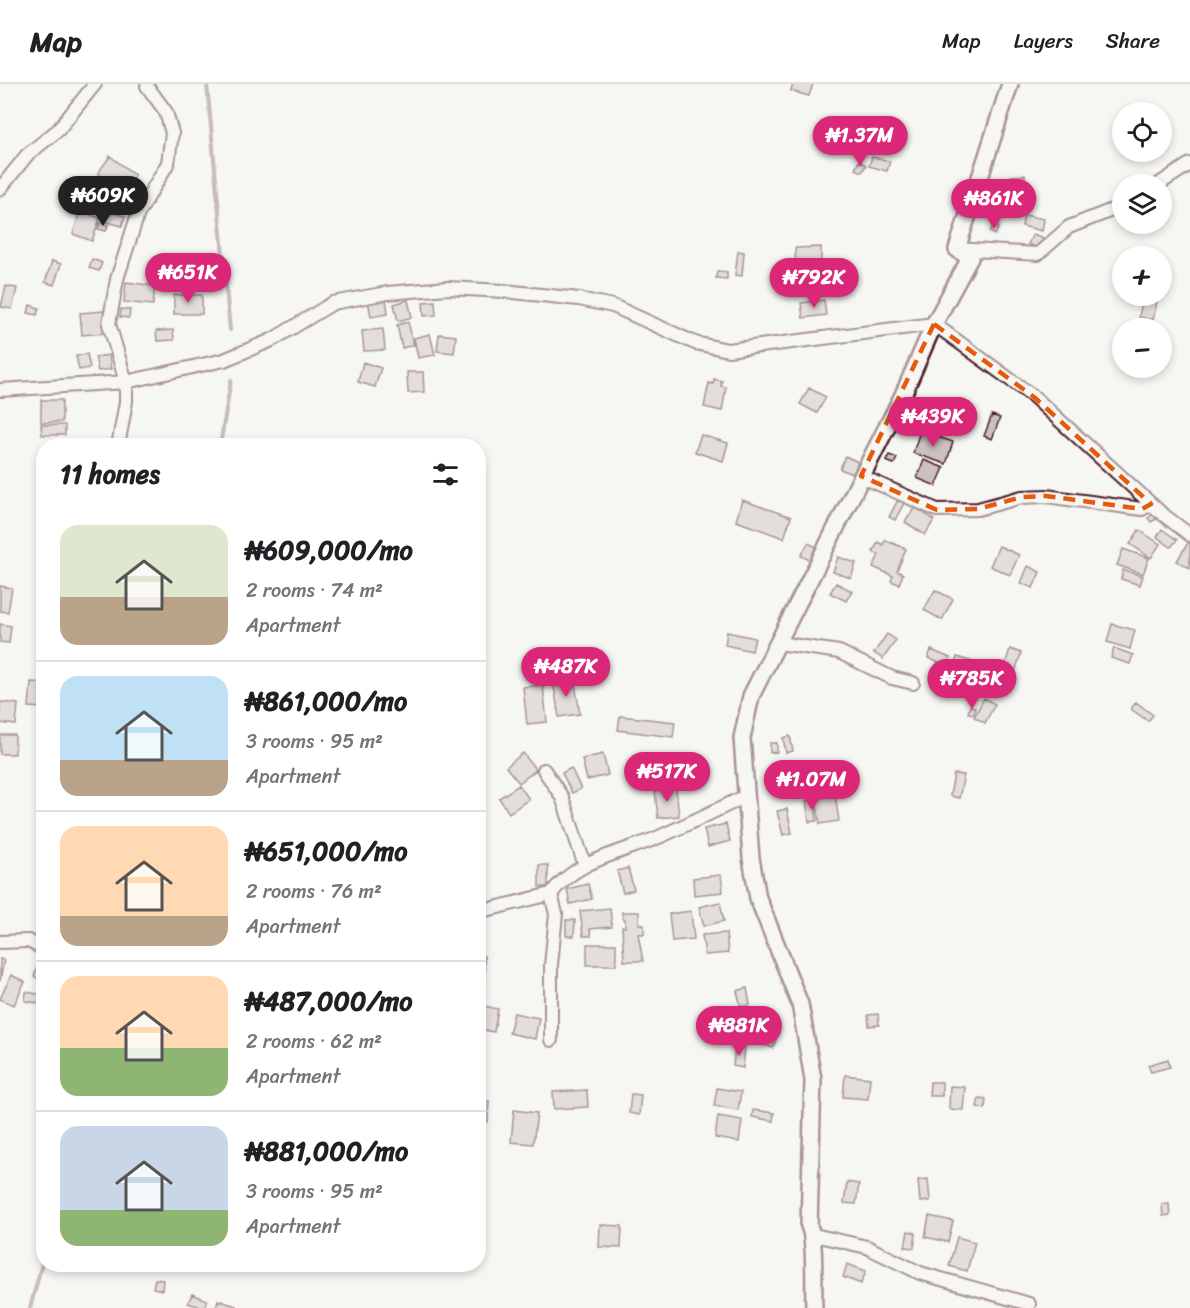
<!DOCTYPE html>
<html lang="en">
<head>
<meta charset="utf-8">
<style>
	body { margin:0; font-family:Sriracha,sans-serif; background:#f2f2f2; color:#202124; height:100vh; display:flex; flex-direction:column; font-size:22px; white-space:nowrap }
	* { box-sizing:border-box; margin:0 }
	p { font-size:20px; color:#757577 }
	.icon { flex:none; width:33px; height:33px; fill:none; stroke:currentColor; stroke-width:2; stroke-linecap:round; stroke-linejoin:round }
	.map { position:relative; flex:1; overflow:hidden }
	.details { position:absolute; left:36px; top:354px; width:450px; height:834px; display:flex; flex-direction:column; background:#fff; border-radius:24px; box-shadow:0 3px 9px #0003 }
	.details>* { flex:none }
	.controls { position:absolute; left:1112px; top:18px; display:grid; gap:12px }
	.controls a { display:grid; place-items:center; width:60px; height:60px; border-radius:50%; background:#fff; box-shadow:0 3px 9px #0003; font-size:30px }
	.price { position:absolute; translate:-50% -51px; padding:0 14px; border-radius:21px; background:#db2777; color:#fff; font-size:20px; line-height:39px; filter:drop-shadow(0 2px 3px #0008) }
	.price::after { content:''; position:absolute; left:50%; top:36px; width:18px; height:14px; margin-left:-9px; background:inherit; clip-path:polygon(0 0,100% 0,50% 100%) }
	.price.selected { background:#222; color:#fff }
	ul { padding:0; list-style:none }
	li { display:flex; align-items:center; gap:18px; height:150px; padding:0 24px }
	li+li { border-top:2px solid #e0e0e0 }
	li span { display:grid; place-items:center; flex:none; width:168px; height:120px; border-radius:18px; color:#555 }
	li>.icon { margin-inline-start:auto }
	span .icon { width:72px; height:72px; fill:#fffc; stroke-width:1 }
	li b { font-size:26px }
	h2 { display:flex; justify-content:space-between; align-items:center; height:72px; padding:0 24px; font-size:26px }
	header { display:flex; align-items:center; gap:36px; box-sizing:border-box; height:84px; padding:0 30px; background:#fff; border-bottom:2px solid #e0e0e0 }
	header strong { font-size:28px }
	nav { display:flex; gap:33px; margin-inline-start:auto; font-size:21px }
	.map>svg:first-child { display:block }
	.lines { fill:none; stroke-linecap:round; stroke-linejoin:round }
	.stream { stroke:#8e747a; stroke-width:4 }
	.building { fill:#ccc1c0; stroke:#4a1f2b; stroke-width:1.5 }
	.minor-casing { stroke:#4a1f2b; stroke-width:16 }
	.tertiary-casing { stroke:#4a1f2b; stroke-width:20 }
	.minor { stroke:#f6f6f2; stroke-width:12 }
	.tertiary { stroke:#f6f6f2; stroke-width:15 }
	.marked { fill:none; stroke:#e8590c; stroke-width:4.5; stroke-dasharray:12 8; stroke-linejoin:round }
</style>
</head>
<body>
<header>
<strong>Map</strong>
<nav><a>Map</a><a>Layers</a><a>Share</a></nav>
</header>
<div class="map">
<svg width="1190" height="1224" viewBox="0 0 1190 1224">
	<rect width="100%" height="100%" fill="#f6f6f2"/>
	<filter id="ink" filterUnits="userSpaceOnUse"><feTurbulence type="fractalNoise" baseFrequency=".0167" numOctaves="2"/><feDisplacementMap in="SourceGraphic" scale="12" xChannelSelector="R" yChannelSelector="G"/><feConvolveMatrix kernelMatrix="1 2 1 2 8 2 1 2 1" color-interpolation-filters="sRGB"/></filter>
	<g filter="url(#ink)">
		<g class="lines">
			<!-- stream -->
			<path class="stream" d="M207 0 230 246
				M220 362 231 296
				M30 1224 44 1172"/>
		</g>
		<!-- building -->
		<path class="building" d="M793 0H813L809 12 791 7Z
			M110 72 135 91 123 107 98 89Z
			M872 73 890 77 887 87 869 82Z
			M859 77 866 81 862 88 855 85Z
			M1025 91 1026 100 1012 102 1011 92Z
			M103 126 125 132 122 142 100 136Z
			M80 127 100 134 92 157 73 150Z
			M1024 131 1044 135 1042 147 1022 142Z
			M100 139 108 141 106 147 98 145Z
			M994 140 999 143 995 151 990 148Z
			M1033 150 1044 154 1040 165 1028 160Z
			M821 163V186L796 187 795 164Z
			M738 167 744 168 742 192 735 191Z
			M92 175 102 179 99 187 89 184Z
			M52 177 61 180 54 201 45 198Z
			M717 187 727 188V195L716 194Z
			M126 198 155 202 153 221 124 218Z
			M6 202 17 204 12 225 1 223Z
			M174 211H202V230H174Z
			M1143 212H1158L1153 236 1139 233Z
			M386 214 388 230 371 233 368 216Z
			M408 216 412 233 398 237 394 220Z
			M824 216 826 231 803 234 801 219Z
			M435 217 436 231 424 232 423 218Z
			M30 221 39 224 37 231 28 229Z
			M121 225 130 226 129 234 120 233Z
			M104 227 106 249 82 251 80 229Z
			M408 238 414 261 402 264 397 241Z
			M383 245 385 266 364 267 362 247Z
			M173 246 174 256 157 257 156 247Z
			M430 250 435 271 418 274 414 254Z
			M439 250 456 252 454 269 437 267Z
			M87 270 90 284 79 286 76 272Z
			M109 271 111 285 98 287 95 273Z
			M363 278 381 284 375 303 358 298Z
			M407 288H423L424 308 408 309Z
			M714 295 722 297 721 302 726 303 722 327 704 323 709 299 713 300Z
			M809 304 826 313 817 329 800 320Z
			M41 316H62V338L41 339Z
			M992 331 1000 334 992 355 984 352Z
			M41 341H65V351H42Z
			M920 347 953 358 946 380 913 369Z
			M701 351 728 359 723 377 695 368Z
			M889 371 897 374 894 380 886 377Z
			M845 372 858 378 853 390 840 385Z
			M924 376 944 384 936 402 917 394Z
			M742 416 791 433 784 454 736 437Z
			M898 416 904 419 895 436 889 433Z
			M915 423 934 436 925 451 905 438Z
			M1154 429 1158 434 1151 438 1148 434Z
			M1162 445 1177 456 1171 463 1157 453Z
			M1139 446 1160 460 1151 474 1130 460Z
			M885 456 906 465 897 487 903 490 899 500 891 497 893 492 873 483 879 471 873 468 878 458 883 461Z
			M1189 457 1190 458V484L1177 477Z
			M808 459 819 464 812 477 801 472Z
			M999 462 1019 471 1010 491 990 482Z
			M1123 465 1149 474 1143 490 1117 481Z
			M838 473 856 479 851 494 833 488Z
			M1028 482 1040 488 1033 504 1021 499Z
			M1123 486 1143 492 1140 501 1121 495Z
			M836 499 852 507 846 517 830 509Z
			M0 502 12 504 8 528 0 527Z
			M935 506 953 515 942 536 924 526Z
			M0 540 11 542 9 559 0 558Z
			M1112 540 1135 546 1130 565 1107 558Z
			M727 548 755 554 752 567 725 561Z
			M887 550 896 556 883 575 874 569Z
			M1114 564 1133 571 1130 580 1111 574Z
			M1010 565 1021 569 1015 588 1004 584Z
			M931 566 950 574 946 582 928 574Z
			M957 573 973 578 969 589 954 584Z
			M574 594 580 630 559 633 553 597Z
			M31 598 44 599V624L29 623Z
			M543 601 547 638 527 640 523 603Z
			M984 614 995 620 985 639 974 633Z
			M0 618 18 620 16 641 0 639Z
			M1136 618 1153 631 1148 637 1131 625Z
			M970 622 975 623 974 630 968 629Z
			M620 632 675 638 673 653 618 646Z
			M0 651H15V670H0Z
			M790 652 793 667 786 669 783 654Z
			M770 659H777V668L770 669Z
			M523 669 536 686 519 699 506 683Z
			M603 670 608 691 587 696 582 675Z
			M571 684 581 705 572 709 562 689Z
			M954 690 964 691 959 714 950 712Z
			M519 701 529 715 509 729 499 714Z
			M676 704 679 732 658 734 655 707Z
			M835 711 839 737 820 740 816 715Z
			M815 716 817 737 809 738 806 717Z
			M38 722H44V733H38Z
			M787 725 792 749 783 751 777 727Z
			M726 740 730 757 708 763 704 745Z
			M539 781H548V803H539Z
			M628 784 634 806 623 809 617 787Z
			M721 791 723 808 694 811 693 794Z
			M588 800 592 815 570 820 567 805Z
			M720 818 724 837 704 842 699 823Z
			M610 824 612 843 590 845 591 852H583L580 827Z
			M691 827 694 855 672 857 669 830Z
			M622 828H639V840H644V850H638L643 877H624L622 843H625V835H623Z
			M566 836H575L574 852H566Z
			M478 847H483L480 870H478Z
			M726 849 728 869 705 871 702 851Z
			M587 860H616V881H587Z
			M478 872H484L485 893H478Z
			M0 875 4 876 0 897Z
			M37 883 44 885V896L34 893Z
			M11 891 25 898 14 921 0 915Z
			M747 904 750 921 741 923 737 907Z
			M26 908 44 911V920L25 917Z
			M480 921 498 925 494 948 478 945Z
			M514 929 539 934 535 955 509 949Z
			M878 930 879 941 869 942 868 931Z
			M743 936 779 948 773 964 738 952Z
			M735 962 745 963 743 984 733 982Z
			M1168 975 1170 983 1151 988 1148 981Z
			M845 991 870 994 868 1015 843 1013Z
			M930 998H942V1012H929Z
			M950 1002 965 1003 963 1026 949 1025Z
			M717 1004 741 1008 738 1026 714 1022Z
			M587 1006 588 1023 554 1025 553 1008Z
			M631 1010 641 1011 639 1031 629 1029Z
			M979 1014 986 1015 985 1025 977 1023Z
			M478 1017H489L488 1038H478Z
			M514 1026 537 1029 533 1060 511 1058Z
			M753 1026 774 1029 773 1037 752 1033Z
			M718 1032 742 1036 739 1058 715 1054Z
			M928 1095 930 1117 920 1118 918 1096Z
			M847 1098 859 1100 856 1120 844 1119Z
			M1162 1120H1169L1170 1131 1163 1132Z
			M929 1132 953 1137 948 1158 925 1153Z
			M600 1141 622 1142 621 1164 599 1163Z
			M908 1147 916 1149 914 1164 905 1163Z
			M957 1153 975 1158 967 1187 949 1182Z
			M847 1180 866 1187 861 1200 843 1193Z
			M155 1195 163 1196 162 1206 153 1204Z
			M192 1210 207 1216 204 1224 188 1219Z
			M218 1216 236 1222 235 1224H216Z"/>
		<g class="lines">
			<!-- minor casing -->
			<g class="minor-casing">
				<path id="minor" d="M1159 100 1190 80
					M0 105 27 71 58 46 95 0
					M957 165 1038 170 1069 143 1122 122
					M0 306 126 298 224 276 272 256 333 219 387 209 448 204 504 207 579 215 613 222 695 259 728 266 934 240 1034 313 1161 429 1190 451
					M118 362 126 318V298L109 240 117 195 138 130 168 79 172 49 166 28 147 2
					M861 392 937 426 978 425 1022 413 1046 412 1142 425 1151 420
					M779 559 839 568 892 594 913 599
					M544 686 562 713 585 782
					M551 810C575 776 622 769 659 753 688 740 717 726 746 712
					M478 828 551 810 556 830 551 881V956
					M0 858 28 857 44 865
					M814 1151 867 1163 920 1189 1029 1220"/>
			</g>
			<!-- tertiary casing -->
			<g class="tertiary-casing">
				<path id="tertiary" d="M814 1224C813 1205 816 1156 809 1142L813 995 800 920 758 814 751 774 742 654 751 612 903 311 934 240 970 174 957 165 1010 0"/>
			</g>
			<!-- minor -->
			<use href="#minor" class="minor"/>
			<!-- tertiary -->
			<use href="#tertiary" class="tertiary"/>
		</g>
	</g>
	<!-- marked area -->
	<path d="M0 0H1190V1224H0ZM934 240 1034 313 1151 420 1142 425 1046 412 1022 413 978 425 937 426 861 392Z" fill="#f6f6f2" fill-opacity=".55" fill-rule="evenodd"/>
	<path class="marked" d="M934 240 1034 313 1151 420 1142 425 1046 412 1022 413 978 425 937 426 861 392Z"/>
</svg>
<div class="controls">
<a><svg class="icon" aria-label="locate" viewBox="0 0 24 24"><circle cx="12" cy="12" r="6"/><path d="M12 2v4M12 18v4M2 12h4M18 12h4"/></svg></a>
<a><svg class="icon" aria-label="layers" viewBox="0 0 24 24"><path d="M12 4l9 5-9 5-9-5zM3 14l9 5 9-5"/></svg></a>
<a>+</a>
<a>−</a>
</div>
<b class="price" style="left:860px;top:83px">₦1.37M</b>
<b class="price selected" style="left:103px;top:143px">₦609K</b>
<b class="price" style="left:994px;top:146px">₦861K</b>
<b class="price" style="left:188px;top:220px">₦651K</b>
<b class="price" style="left:814px;top:225px">₦792K</b>
<b class="price" style="left:933px;top:364px">₦439K</b>
<b class="price" style="left:566px;top:614px">₦487K</b>
<b class="price" style="left:972px;top:626px">₦785K</b>
<b class="price" style="left:667px;top:719px">₦517K</b>
<b class="price" style="left:812px;top:727px">₦1.07M</b>
<b class="price" style="left:739px;top:973px">₦881K</b>
<section class="details">
<h2>11 homes<svg class="icon" aria-label="filters" viewBox="0 0 24 24"><path d="M4 7h16M4 17h16"/><circle cx="9" cy="7" r="2"/><circle cx="15" cy="17" r="2"/></svg></h2>
<ul>
<li><span style="background:linear-gradient(#dfe7d0 60%,#b9a48a 0)"><svg class="icon" aria-label="home" viewBox="0 0 24 24"><path d="M3 11l9-7 9 7M6 9v11h12V9"/></svg></span><div><b>₦609,000/mo</b><p>2 rooms · 74 m²</p><p>Apartment</p></div></li>
<li><span style="background:linear-gradient(#bfe0f5 70%,#b9a48a 0)"><svg class="icon" aria-label="home" viewBox="0 0 24 24"><path d="M3 11l9-7 9 7M6 9v11h12V9"/></svg></span><div><b>₦861,000/mo</b><p>3 rooms · 95 m²</p><p>Apartment</p></div></li>
<li><span style="background:linear-gradient(#ffd9b3 75%,#b9a48a 0)"><svg class="icon" aria-label="home" viewBox="0 0 24 24"><path d="M3 11l9-7 9 7M6 9v11h12V9"/></svg></span><div><b>₦651,000/mo</b><p>2 rooms · 76 m²</p><p>Apartment</p></div></li>
<li><span style="background:linear-gradient(#ffd9b3 60%,#8fb573 0)"><svg class="icon" aria-label="home" viewBox="0 0 24 24"><path d="M3 11l9-7 9 7M6 9v11h12V9"/></svg></span><div><b>₦487,000/mo</b><p>2 rooms · 62 m²</p><p>Apartment</p></div></li>
<li><span style="background:linear-gradient(#c9d6e8 70%,#8fb573 0)"><svg class="icon" aria-label="home" viewBox="0 0 24 24"><path d="M3 11l9-7 9 7M6 9v11h12V9"/></svg></span><div><b>₦881,000/mo</b><p>3 rooms · 95 m²</p><p>Apartment</p></div></li>
</ul>
</section>
</div>
</body>
</html>
